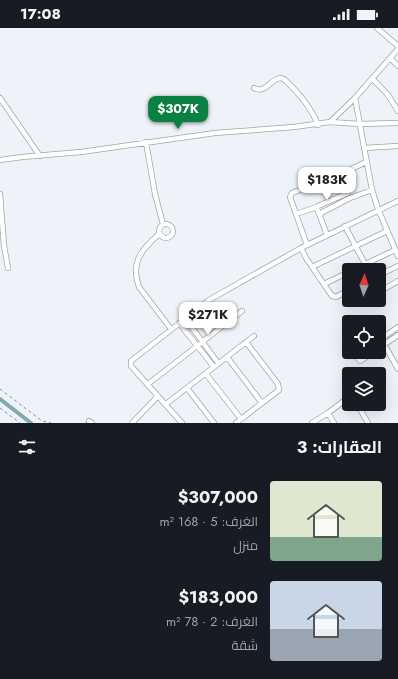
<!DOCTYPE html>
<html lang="ar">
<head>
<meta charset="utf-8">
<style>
	body { margin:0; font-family:Jost,Cairo,sans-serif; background:#242831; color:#f1f3f6; direction:rtl; height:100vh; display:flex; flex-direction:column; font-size:15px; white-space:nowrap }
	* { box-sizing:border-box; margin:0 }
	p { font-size:13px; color:#9ea1a6 }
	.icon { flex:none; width:22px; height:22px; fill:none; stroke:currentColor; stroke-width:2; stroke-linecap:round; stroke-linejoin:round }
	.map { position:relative; height:395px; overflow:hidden; direction:ltr }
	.details { display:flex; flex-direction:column; background:#171b24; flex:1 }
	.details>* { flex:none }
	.needle { width:26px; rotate:3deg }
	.fabs { position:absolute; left:342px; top:235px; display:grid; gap:8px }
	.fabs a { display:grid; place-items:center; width:44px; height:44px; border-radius:4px; background:#171b24; box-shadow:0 4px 16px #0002; font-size:20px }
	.price { position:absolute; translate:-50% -34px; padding:0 9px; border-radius:8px; background:#fff; color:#222; font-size:13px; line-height:26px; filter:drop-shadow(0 1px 2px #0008) }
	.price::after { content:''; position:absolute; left:50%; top:24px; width:12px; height:9px; margin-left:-6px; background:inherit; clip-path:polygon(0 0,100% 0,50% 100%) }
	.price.current { background:#0b8043; color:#fff }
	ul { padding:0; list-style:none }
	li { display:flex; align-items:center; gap:12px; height:100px; padding:0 16px }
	li span { display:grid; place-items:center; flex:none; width:112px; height:80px; border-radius:4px; color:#555 }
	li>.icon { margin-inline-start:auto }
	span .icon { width:48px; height:48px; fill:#fffc; stroke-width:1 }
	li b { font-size:17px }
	h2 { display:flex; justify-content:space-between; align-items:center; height:48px; padding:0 16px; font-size:17px }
	.status { display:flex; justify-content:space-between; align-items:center; height:28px; padding:0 20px; background:#171b24; direction:ltr }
	.status svg { height:11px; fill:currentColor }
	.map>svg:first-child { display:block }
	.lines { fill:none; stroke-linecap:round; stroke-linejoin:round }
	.canal { stroke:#83abaf; stroke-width:4 }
	.minor-casing { stroke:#a1a5ab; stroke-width:6 }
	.path { stroke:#8b8e93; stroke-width:1; stroke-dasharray:3 3; stroke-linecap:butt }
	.minor { stroke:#fff; stroke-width:4.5 }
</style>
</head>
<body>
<div class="status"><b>17:08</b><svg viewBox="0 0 49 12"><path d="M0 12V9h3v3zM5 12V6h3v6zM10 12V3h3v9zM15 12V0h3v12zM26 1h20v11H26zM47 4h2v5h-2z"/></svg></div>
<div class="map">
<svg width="398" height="395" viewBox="0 0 398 395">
	<rect width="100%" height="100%" fill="#eef2f9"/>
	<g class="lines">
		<!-- canal -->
		<path class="canal" d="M0 371 31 395"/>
		<!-- minor casing -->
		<g class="minor-casing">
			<path id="minor" d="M377 0 398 18
				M390 30 398 38
				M372 50 388 67 398 83
				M254 60C267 67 272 46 284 51 298 64 311 79 318 97
				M0 70 40 128
				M355 70 372 162 378 181 398 228
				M330 94 360 96 398 95
				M146 114 155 166 163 196
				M364 120 398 118
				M0 132 22 129 81 124 215 105 294 99 330 94 355 70 398 21
				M0 166 4 218 8 240
				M296 186 290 169 292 165 345 144
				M320 188 317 181 318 178 348 165 345 144 366 134
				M159 203a7 7 0 1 1 14 0a7 7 0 1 1-14 0Z
				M345 198 365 236
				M159 206C142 221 130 234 139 259L171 301
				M327 207 320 188 321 185 350 170 372 162
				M307 217 296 186 317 179
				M301 220 306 230 332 268 336 269 349 262
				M312 239 387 203
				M353 242 395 222
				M379 247 398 238
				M324 256 349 244
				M379 264 398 253
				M363 274 366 272
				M185 290 218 335
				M179 295 214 339
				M379 312 398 299
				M384 316 398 341
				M379 320 398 307
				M361 324 356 328 360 333 374 324
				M227 329 262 375
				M206 346 241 391
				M148 356 242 283
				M187 360 214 395
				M166 376 254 308
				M357 376 368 395
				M328 385 334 395
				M89 393 92 395
				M132 395 158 368
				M182 395 131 338V333L209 272 301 220 398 173
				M236 395 279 362 278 356 246 314
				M312 395 328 385 349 369"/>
		</g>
		<!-- path -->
		<path class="path" d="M0 361 42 393 51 395
			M0 380 20 395"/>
		<!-- minor -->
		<use href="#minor" class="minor"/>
	</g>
</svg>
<div class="fabs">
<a><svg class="needle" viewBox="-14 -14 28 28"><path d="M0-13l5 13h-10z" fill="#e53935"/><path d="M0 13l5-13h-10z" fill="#9ea1a6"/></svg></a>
<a><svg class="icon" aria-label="locate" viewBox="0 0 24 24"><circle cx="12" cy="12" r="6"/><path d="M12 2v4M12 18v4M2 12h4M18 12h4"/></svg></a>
<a><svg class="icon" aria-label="layers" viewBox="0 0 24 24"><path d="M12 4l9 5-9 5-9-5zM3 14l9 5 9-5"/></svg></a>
</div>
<b class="price current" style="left:178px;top:102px">$307K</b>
<b class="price" style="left:327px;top:173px">$183K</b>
<b class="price" style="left:208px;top:308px">$271K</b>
</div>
<section class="details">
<h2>العقارات: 3<svg class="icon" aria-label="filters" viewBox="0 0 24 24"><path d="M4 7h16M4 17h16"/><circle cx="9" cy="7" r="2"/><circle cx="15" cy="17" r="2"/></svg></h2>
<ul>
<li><span style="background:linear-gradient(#dfe7d0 70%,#7fa58c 0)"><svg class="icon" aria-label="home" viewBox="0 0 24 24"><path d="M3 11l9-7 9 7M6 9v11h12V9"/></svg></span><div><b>$307,000</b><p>الغرف: 5 · 168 m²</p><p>منزل</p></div></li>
<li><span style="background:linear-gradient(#c9d6e8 60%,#9aa5b1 0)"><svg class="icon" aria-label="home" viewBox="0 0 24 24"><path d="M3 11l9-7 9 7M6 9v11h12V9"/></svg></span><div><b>$183,000</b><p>الغرف: 2 · 78 m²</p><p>شقة</p></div></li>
</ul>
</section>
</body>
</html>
